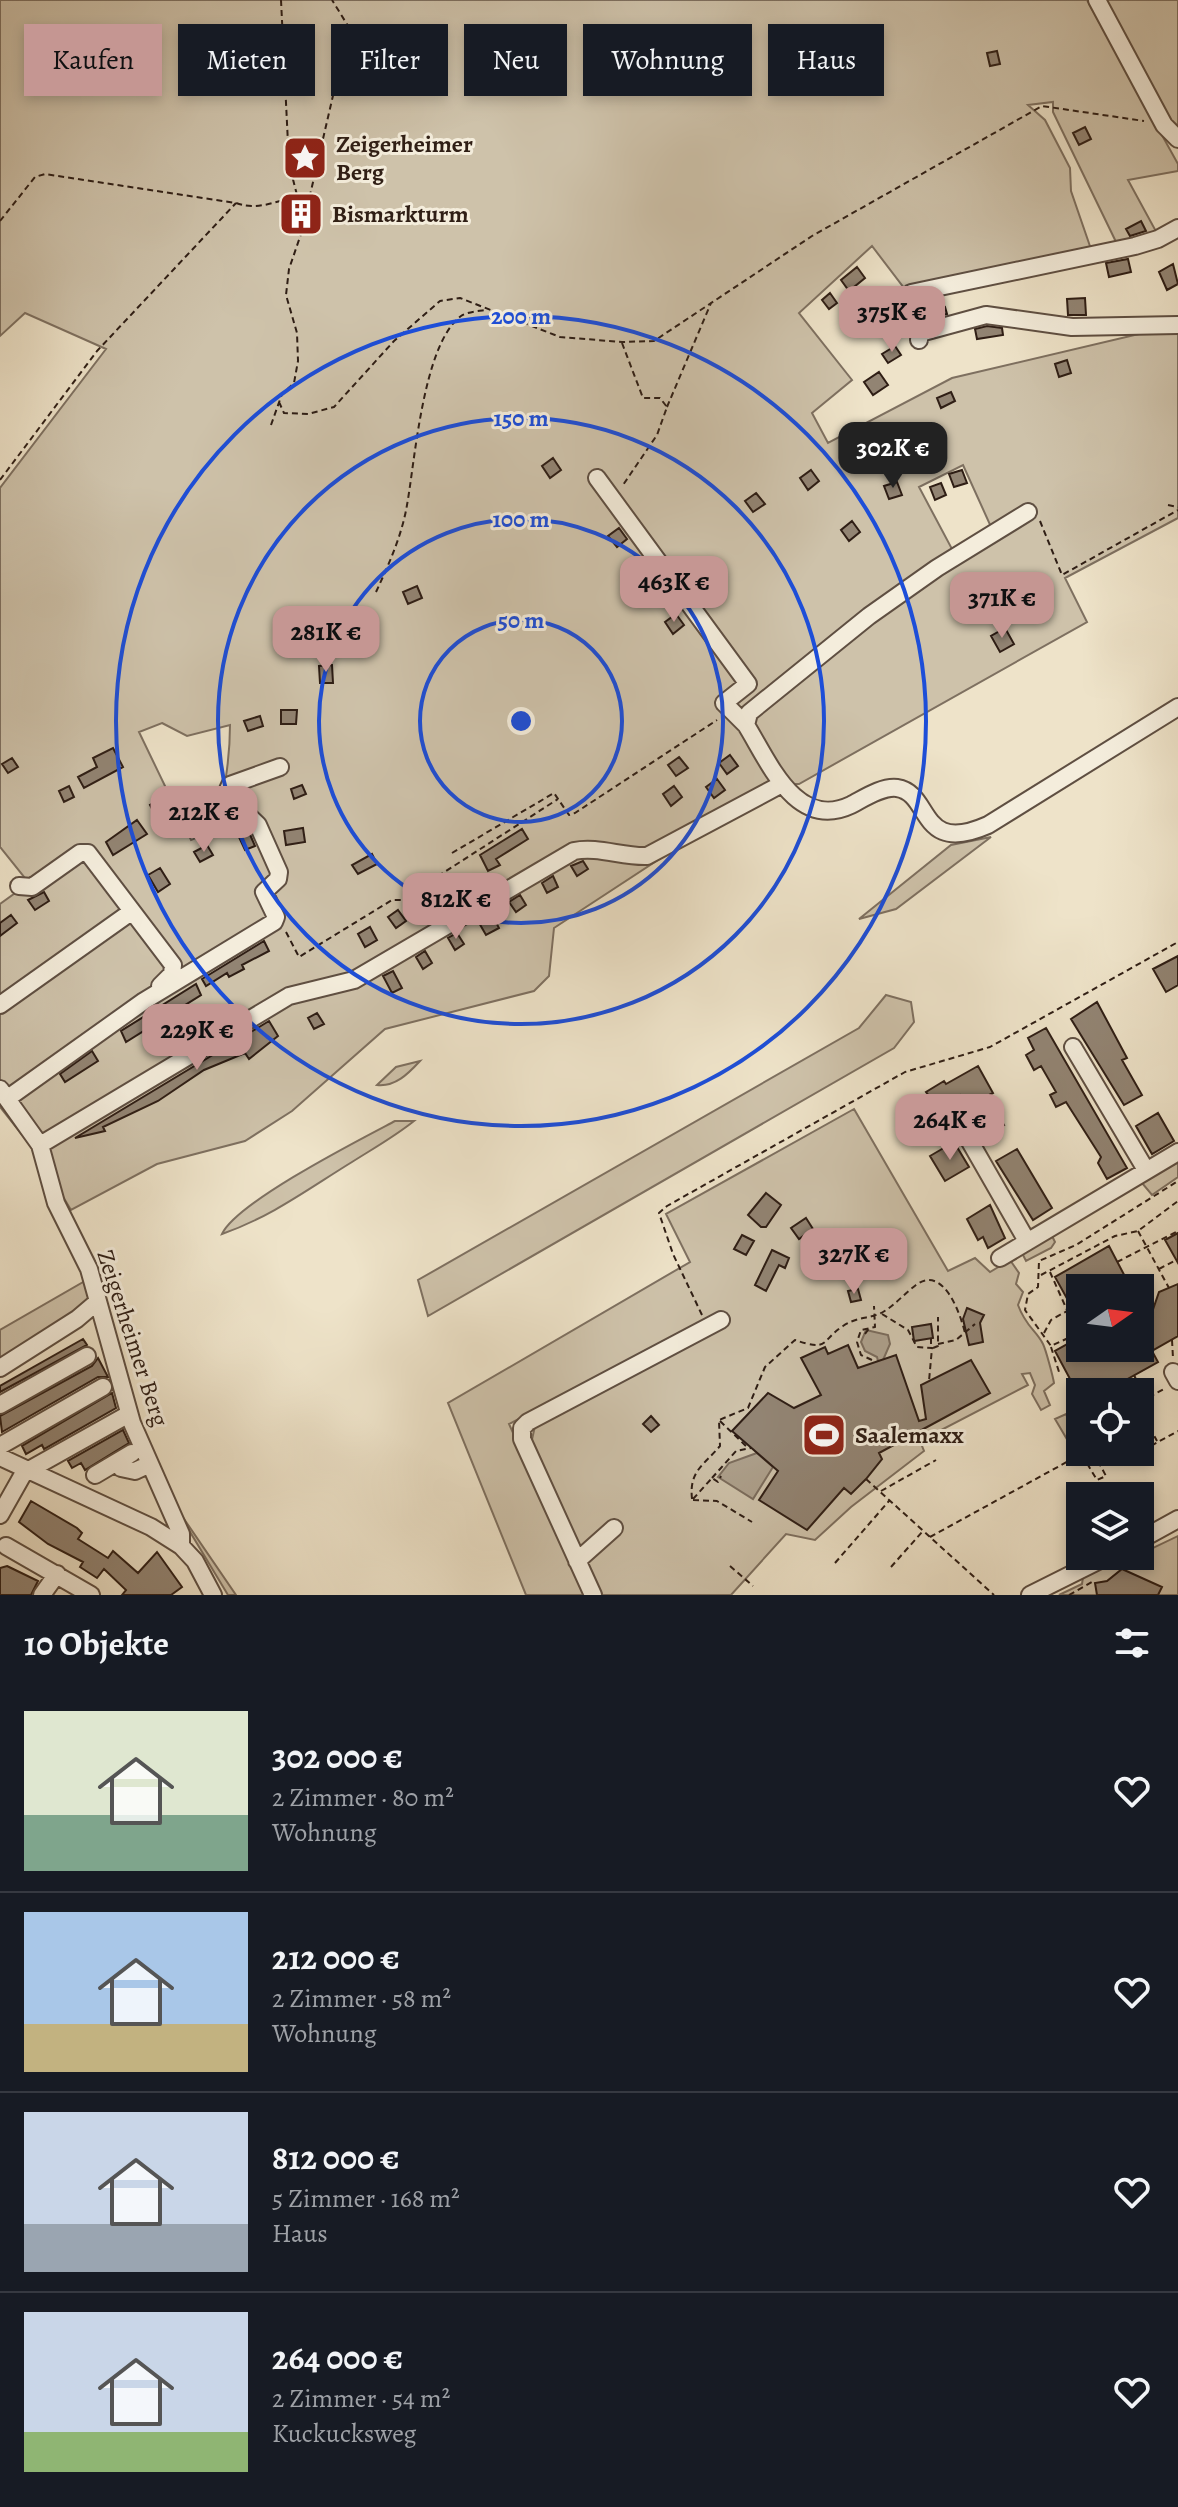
<!DOCTYPE html>
<html lang="de">
<head>
<meta charset="utf-8">
<style>
	body { margin:0; font-family:Alegreya,serif; background:#20242c; color:#f1f3f6; height:100vh; display:flex; flex-direction:column; font-size:30px; white-space:nowrap }
	* { box-sizing:border-box; margin:0 }
	p { font-size:26px; color:#9ea1a6 }
	.icon { flex:none; width:44px; height:44px; fill:none; stroke:currentColor; stroke-width:2; stroke-linecap:round; stroke-linejoin:round }
	.map { position:relative; height:1595px; overflow:hidden }
	.drawer { display:flex; flex-direction:column; background:#171b24; flex:1 }
	.drawer>* { flex:none }
	.guide { position:absolute; left:24px; top:24px; width:1130px; height:72px; display:flex; gap:16px }
	.needle { width:52px; rotate:76deg }
	.buttons { position:absolute; left:1066px; top:1274px; display:grid; gap:16px }
	.buttons a { display:grid; place-items:center; width:88px; height:88px; border-radius:0px; background:#171b24; box-shadow:0 4px 12px #0003; font-size:40px }
	.price { position:absolute; translate:-50% -68px; padding:0 18px; border-radius:16px; background:#c59692; color:#111; font-size:26px; line-height:52px; filter:drop-shadow(0 2px 4px #0008) }
	.price::after { content:''; position:absolute; left:50%; top:48px; width:24px; height:18px; margin-left:-12px; background:inherit; clip-path:polygon(0 0,100% 0,50% 100%) }
	.price.active { background:#222; color:#fff }
	ul { padding:0; list-style:none }
	li { display:flex; align-items:center; gap:24px; height:200px; padding:0 24px }
	li+li { border-top:2px solid #363941 }
	li span { display:grid; place-items:center; flex:none; width:224px; height:160px; border-radius:0px; color:#555 }
	li>.icon { margin-inline-start:auto }
	span .icon { width:96px; height:96px; fill:#fffc; stroke-width:1 }
	li b { font-size:34px }
	h2 { display:flex; justify-content:space-between; align-items:center; height:96px; padding:0 24px; font-size:34px }
	.tag { padding:0 28px; border-radius:0px; background:#171b24; box-shadow:0 4px 12px #0003; font-size:28px; line-height:72px }
	.tag.active { background:#c59692; color:#111 }
	.map>svg:first-child { display:block }
	.green { fill:#cec2aa; stroke:#7e7060; stroke-width:2; fill-rule:evenodd }
	.water { fill:#ada08c; stroke:#7b6c5c; stroke-width:2 }
	.building { fill:#928473; stroke:#2f1e15; stroke-width:2 }
	.lines { fill:none; stroke-linecap:round; stroke-linejoin:round }
	.minor-casing { stroke:#5f4f42; stroke-width:20 }
	.path { stroke:#2f1e15; stroke-width:2; stroke-dasharray:6 4; stroke-linecap:butt }
	.minor { stroke:#f4eddc; stroke-width:16 }
	.ring { fill:none; stroke:#1d4ed8; stroke-width:4 }
	.labels { text-anchor:middle; stroke-width:6; stroke-linejoin:round; paint-order:stroke }
	.poi-label { font-size:24px; font-weight:bold; fill:#2f1e15; stroke:#f4eddc; text-anchor:start }
	.street-label { font-size:24px; fill:#2f1e15; stroke:#f4eddc }
	.centre { fill:#1d4ed8; stroke:#f4eddc; stroke-width:4 }
	.ring-label { font-size:24px; text-anchor:middle; font-weight:bold; fill:#1d4ed8; stroke:#f4eddc; stroke-width:6; stroke-linejoin:round; paint-order:stroke }
</style>
</head>
<body>
<div class="map">
<svg width="1178" height="1595" viewBox="0 0 1178 1595">
	<rect width="100%" height="100%" fill="#eee3c9"/>
	<filter id="stains"><feTurbulence type="fractalNoise" baseFrequency=".0025" numOctaves="4"/><feColorMatrix values="0 0 0 0 .2 0 0 0 0 .09 0 0 0 0 .02 0 0 0 .5 -.17"/></filter>
	<radialGradient id="worn" r=".72"><stop offset=".6" stop-color="#630" stop-opacity="0"/><stop offset="1" stop-color="#630" stop-opacity=".3"/></radialGradient>
	<!-- green -->
	<path class="green" d="M0 0H1087L1178 164V171L1128 180 1158 235 1118 246 1053 112V102L1028 105 1045 120 1070 168 1071 191 1092 252 911 297 872 246 799 313 852 380 812 413 828 443 952 378 1160 329 1178 332V518L1065 578 1087 622 799 784H774L554 928 549 976 534 991 385 1029 292 1111 245 1141 157 1164 71 1210 38 1155 0 1107V904L29 883 0 847V488L106 349 25 313 0 336ZM963 465 992 529 953 551 919 487ZM162 723 187 736 230 725C230 749 225 814 208 831 204 835 196 838 191 840L139 732Z
		M1106 0H1178V133L1170 125Z
		M991 837 896 909 859 919 951 845Z
		M886 995 911 1002 914 1022 894 1048 428 1316 418 1280 859 1028Z
		M420 1061C408 1074 395 1087 377 1085L396 1067Z
		M854 1109 948 1271 975 1258 990 1272 1010 1260 1019 1273 1016 1284 1023 1292 1018 1305C1026 1327 1036 1330 1043 1344 1046 1350 1053 1377 1054 1383L1044 1391 1050 1405 1041 1410 1032 1394 1035 1385 1030 1373 1022 1374 1028 1385 920 1441 924 1451 851 1507 815 1540 786 1534 731 1595H599L531 1444 535 1426 718 1313 509 1424 587 1595H526L448 1403 690 1262 666 1214Z
		M395 1121H414C394 1137 374 1148 352 1162 308 1189 271 1217 222 1234 237 1202 359 1140 395 1121Z
		M1178 1162V1177L1152 1195 1142 1183Z
		M1052 1236 1055 1242 1051 1248 1026 1261 1022 1253Z
		M85 1281 95 1311 0 1366V1330Z
		M1066 1414 1069 1421 1077 1416 1080 1421 1076 1428 1080 1448 1068 1441 1055 1419Z
		M169 1497 236 1595H228Z
		M1178 1536V1595H1059L1082 1584 1083 1577 1123 1558 1128 1560Z"/>
	<!-- water -->
	<path class="water" d="M866 1330 888 1335 890 1344 883 1360 878 1361 877 1357 865 1351 861 1342Z
		M757 1453 773 1467 753 1499 718 1477 729 1463Z"/>
	<!-- building -->
	<path class="building" d="M997 51 1000 64 990 66 987 53Z
		M1085 127 1091 139 1079 145 1073 133Z
		M1141 221 1146 231 1130 236 1126 229Z
		M1128 259 1131 272 1109 277 1106 263Z
		M1173 264 1178 284 1167 290 1159 272Z
		M857 267 865 278 849 291 841 280Z
		M830 293 837 303 829 309 822 300Z
		M1085 298 1086 315H1068L1067 299Z
		M928 305 930 311 945 307 947 314 915 320 912 310Z
		M987 326 1002 328 1003 335 977 339 975 329Z
		M895 346 901 355 888 363 882 354Z
		M1067 360 1071 373 1059 377 1055 364Z
		M879 372 888 385 873 395 864 382Z
		M951 392 955 401 941 408 937 398Z
		M854 437 862 448 851 456 843 445Z
		M553 458 561 470 550 478 542 466Z
		M811 470 819 481 808 490 800 478Z
		M962 470 967 483 954 487 949 474Z
		M897 482 902 495 889 499 884 486Z
		M941 483 946 495 935 500 930 487Z
		M756 493 765 504 753 512 745 501Z
		M852 521 860 532 849 541 841 530Z
		M619 528 627 539 617 547 608 536Z
		M638 579 647 590 635 598 627 587Z
		M720 580 725 589 709 599 704 590Z
		M417 586 422 598 408 604 403 592Z
		M676 614 684 625 673 634 665 622Z
		M1005 628 1014 644 1000 652 991 636Z
		M332 665 333 683H320L319 666Z
		M281 710H297L296 724H281Z
		M260 716 263 726 248 731 244 721Z
		M113 748 123 767 84 788 78 777 97 767 93 758Z
		M730 755 738 766 727 774 719 763Z
		M679 757 688 768 676 776 668 765Z
		M12 758 18 767 8 773 2 764Z
		M717 779 725 790 714 798 706 787Z
		M302 785 306 794 294 799 291 789Z
		M69 786 74 797 64 802 59 791Z
		M674 786 682 797 671 806 663 794Z
		M160 799 166 809 155 815 150 805Z
		M137 820 147 834 113 855 106 842Z
		M303 828 305 842 286 845 284 831Z
		M522 829 528 839 496 859 500 865 488 871 480 855Z
		M248 830 255 846 245 850 238 835Z
		M207 845 213 855 200 862 194 852Z
		M372 854 377 864 358 874 352 865Z
		M583 861 588 869 577 876 571 866Z
		M160 868 170 884 158 892 148 875Z
		M553 876 558 887 547 893 542 883Z
		M44 892 49 901 35 910 28 900Z
		M520 895 526 905 516 912 509 902Z
		M398 910 406 921 396 928 388 917Z
		M491 913 499 928 486 935 478 921Z
		M11 915 17 923 0 936V923Z
		M370 927 377 940 365 947 358 934Z
		M457 933 464 944 455 950 448 938Z
		M264 941 269 951 242 965 244 969 229 977 227 973 206 986 202 979Z
		M425 951 432 963 423 969 416 957Z
		M1178 956V985L1166 992 1153 969Z
		M393 971 402 988 392 993 383 976Z
		M196 984 201 995 126 1042 121 1031Z
		M1097 1002 1127 1058 1122 1060 1142 1095 1124 1105 1071 1019Z
		M317 1013 324 1024 314 1029 308 1018Z
		M269 1021 278 1036 249 1059 245 1053 204 1070 158 1101 103 1127 105 1131 75 1138Z
		M1046 1028 1127 1168 1107 1179 1098 1163 1101 1157 1066 1102 1056 1107 1050 1095 1056 1092 1041 1066 1034 1070 1026 1055 1034 1050 1028 1038Z
		M92 1051 98 1061 65 1082 60 1074Z
		M978 1066 993 1093 987 1096 1004 1125 984 1136 960 1095 930 1112 935 1123 917 1132 912 1127 904 1109 929 1096 926 1092 944 1081 946 1084Z
		M1158 1113 1174 1141 1152 1154 1136 1126Z
		M954 1142 969 1167 945 1181 930 1156Z
		M1017 1149 1052 1208 1033 1220 996 1161Z
		M766 1193 781 1205 766 1227H761L748 1215Z
		M990 1205 1005 1238 988 1248 983 1237 978 1240 967 1219Z
		M806 1218 813 1229 799 1239 791 1228Z
		M1178 1233V1263L1165 1240Z
		M742 1235 754 1241 746 1255 734 1249Z
		M1109 1246 1131 1288H1105L1102 1283 1093 1288H1080V1322L1055 1277Z
		M772 1250 789 1258 785 1268 779 1265 766 1291 755 1285Z
		M1178 1284V1336L1152 1351 1158 1362 1104 1392H1077L1055 1351 1080 1337V1348H1140V1305L1149 1321 1159 1292Z
		M858 1289 861 1300 851 1302 848 1291Z
		M967 1308 984 1315 980 1323 983 1342 969 1345 963 1319Z
		M931 1324 933 1338 914 1341 912 1327Z
		M83 1339 87 1345 0 1392V1386Z
		M848 1345 858 1368 896 1355 919 1421 926 1419 921 1385 971 1360 990 1393 879 1453 882 1459 866 1479 851 1494 844 1488 807 1530 759 1500 778 1471 732 1431 768 1393 794 1408 821 1395 801 1358 825 1347 828 1354Z
		M98 1358 108 1377H98L2 1432 0 1416 92 1366Z
		M112 1393 116 1408 44 1449 42 1445 26 1454 22 1446Z
		M651 1416 659 1425 651 1432 643 1424Z
		M123 1430 129 1443 85 1470 81 1463 72 1468 68 1461Z
		M31 1501 77 1528 82 1533 78 1539 108 1558 113 1551 138 1573 157 1552 182 1587 171 1595H122L126 1590 104 1569 97 1578 80 1567 83 1562 48 1544 19 1522Z
		M7 1566 38 1581 31 1595H0V1568Z
		M1122 1569 1162 1587 1158 1595H1097L1095 1583 1107 1581Z"/>
	<g class="lines">
		<!-- minor casing -->
		<g class="minor-casing">
			<path id="minor" d="M1097 0 1164 125 1178 139
				M911 293 1135 246 1158 239 1178 228
				M919 340 920 333 986 315 1072 327 1178 325
				M597 478 748 684 724 703 746 725
				M1028 512 937 568 869 616 749 713 746 725C769 762 796 831 851 805 863 799 882 786 897 788 932 793 918 856 988 825L1178 707
				M19 886 32 887 80 853H88L173 965 172 974 160 986
				M0 1005 131 912
				M1073 1047 1146 1170
				M0 1089 40 1145 56 1203 89 1269 132 1423 181 1534V1546
				M8 1098 144 1001 274 922 276 917 264 892 278 879 279 872 258 825 226 794 230 785 280 767
				M953 1112 1027 1241
				M40 1145 289 996 354 980 574 851C598 846 622 857 647 856L782 784
				M1000 1258 1178 1152
				M0 1368 77 1319 97 1302
				M1173 1372 1178 1381
				M0 1405 87 1356
				M0 1446 103 1387
				M0 1457 151 1527 181 1546 195 1561 213 1595
				M117 1462 121 1468 135 1471 150 1464
				M29 1470 129 1414
				M95 1475 132 1453
				M0 1515 26 1469
				M1140 1540 1178 1519
				M6 1546 91 1595
				M577 1561 614 1528
				M42 1595 57 1574
				M593 1595 522 1439V1428L528 1422 721 1320
				M1030 1595 1108 1556"/>
		</g>
		<!-- path -->
		<path class="path" d="M281 0 289 164 297 195
			M0 221 35 177 45 174 236 203C263 213 282 195 308 198
			M622 343 643 398H660L667 407 657 435 623 485
			M279 402 284 413 308 414 334 407 394 341 440 301 460 298 560 337 622 342 654 341 812 236 1042 106 1144 121
			M667 407 711 303
			M271 425 282 394 294 383 298 361 297 333 286 295 289 269 301 234 338 74 358 42 332 0
			M0 480 97 351 236 203
			M1168 505 1178 507
			M1040 521 1062 575 1178 510
			M376 592C389 564 402 535 407 505 415 461 423 344 461 316 467 312 478 311 485 310
			M452 853 554 793 569 815 575 813 717 720
			M286 932 299 957 392 900H401L558 799
			M1138 1231 1169 1288
			M1117 1262 1178 1231
			M1159 1269 1176 1260
			M1050 1272 1067 1310
			M1041 1275 1115 1236 1138 1231 1178 1201
			M882 1314 908 1330 917 1347 932 1348 929 1381
			M702 1315 673 1254 659 1213 667 1206 905 1072 990 1047 1178 942
			M1044 1333 1051 1320 1067 1311 1079 1333 1051 1346 1025 1310 1028 1294 1038 1287 1039 1261 1076 1245 1178 1181
			M865 1334 870 1327
			M931 1338V1347
			M1172 1340 1173 1358
			M938 1344 956 1340 975 1324
			M1051 1347 1060 1375
			M933 1348 938 1346V1317
			M872 1360 861 1355 857 1342 861 1330 875 1327 874 1306
			M1134 1375 1145 1399
			M1140 1402 1164 1389
			M1140 1410 1157 1441
			M720 1421 747 1447
			M1082 1455 1097 1480 1106 1476 1093 1452
			M1116 1465 1178 1431
			M712 1478 736 1451 751 1448
			M866 1479 994 1595
			M881 1491 936 1460
			M692 1499C689 1471 703 1466 720 1446L719 1420 748 1408 765 1367 795 1340C830 1352 820 1341 843 1326 858 1316 871 1319 883 1312 895 1305 905 1293 916 1285 944 1264 961 1316 965 1333
			M693 1499 712 1478 718 1482 721 1476
			M693 1500 717 1501 752 1522
			M930 1537 1085 1452
			M835 1563 889 1501
			M730 1566 753 1586
			M891 1567 922 1532
			M1119 1567 1126 1556
			M1069 1595 1092 1582"/>
		<!-- minor -->
		<use href="#minor" class="minor"/>
	</g>
	<!-- distance rings -->
	<g class="ring">
		<circle cx="521" cy="721" r="101"/>
		<circle cx="521" cy="721" r="202"/>
		<circle cx="521" cy="721" r="303"/>
		<circle cx="521" cy="721" r="405"/>
	</g>
	<!-- icons -->
	<defs>
		<g id="sight-square" transform="scale(2.3)"><rect x="-9" y="-9" width="18" height="18" rx="4" fill="#8f2418" stroke="#f4eddc"/><path d="M0-6L1.8-2.2L6-1.7L2.9 1.2L3.7 5.4L0 3.3L-3.7 5.4L-2.9 1.2L-6-1.7L-1.8-2.2Z" fill="#fff"/></g>
		<g id="building-square" transform="scale(2.3)"><rect x="-9" y="-9" width="18" height="18" rx="4" fill="#8f2418" stroke="#f4eddc"/><path d="M-4-6H4V6H1V3H-1V6H-4ZM-2.5-4.3h1.7v1.8h-1.7ZM.8-4.3h1.7v1.8H.8ZM-2.5-1h1.7V.8h-1.7ZM.8-1h1.7V.8H.8Z" fill="#fff"/></g>
		<g id="stadium-square" transform="scale(2.3)"><rect x="-9" y="-9" width="18" height="18" rx="4" fill="#8f2418" stroke="#f4eddc"/><path d="M0-5a6.5 5 0 1 0 0 10a6.5 5 0 1 0 0-10ZM-3.5-1.8h7v3.6h-7Z" fill="#fff"/></g>
	</defs>
	<g fill-rule="evenodd">
		<use href="#sight-square" x="305" y="158"/>
		<use href="#building-square" x="301" y="214"/>
		<use href="#stadium-square" x="824" y="1435"/>
	</g>
	<g class="labels">
		<!-- poi labels -->
		<g class="poi-label">
			<text x="336" y="152">Zeigerheimer<tspan x="336" dy="28">Berg</tspan></text>
			<text x="332" y="222">Bismarkturm</text>
			<text x="855" y="1443">Saalemaxx</text>
		</g>
		<!-- street labels -->
		<g class="street-label">
			<text transform="translate(133 1338) rotate(72)" y="8">Zeigerheimer Berg</text>
		</g>
	</g>
	<circle cx="521" cy="721" r="12" class="centre"/>
	<g class="ring-label">
		<text x="521" y="324">200 m</text>
		<text x="521" y="426">150 m</text>
		<text x="521" y="527">100 m</text>
		<text x="521" y="628">50 m</text>
	</g>
	<rect width="100%" height="100%" filter="url(#stains)"/>
	<rect width="100%" height="100%" fill="url(#worn)"/>
</svg>
<div class="buttons">
<a><svg class="needle" viewBox="-14 -14 28 28"><path d="M0-13l5 13h-10z" fill="#e53935"/><path d="M0 13l5-13h-10z" fill="#9ea1a6"/></svg></a>
<a><svg class="icon" aria-label="locate" viewBox="0 0 24 24"><circle cx="12" cy="12" r="6"/><path d="M12 2v4M12 18v4M2 12h4M18 12h4"/></svg></a>
<a><svg class="icon" aria-label="layers" viewBox="0 0 24 24"><path d="M12 4l9 5-9 5-9-5zM3 14l9 5 9-5"/></svg></a>
</div>
<b class="price" style="left:892px;top:354px">375K €</b>
<b class="price active" style="left:893px;top:490px">302K €</b>
<b class="price" style="left:674px;top:624px">463K €</b>
<b class="price" style="left:1002px;top:640px">371K €</b>
<b class="price" style="left:326px;top:674px">281K €</b>
<b class="price" style="left:204px;top:854px">212K €</b>
<b class="price" style="left:456px;top:941px">812K €</b>
<b class="price" style="left:197px;top:1072px">229K €</b>
<b class="price" style="left:950px;top:1162px">264K €</b>
<b class="price" style="left:854px;top:1296px">327K €</b>
<div class="guide">
<a class="tag active">Kaufen</a>
<a class="tag">Mieten</a>
<a class="tag">Filter</a>
<a class="tag">Neu</a>
<a class="tag">Wohnung</a>
<a class="tag">Haus</a>
</div>
</div>
<section class="drawer">
<h2>10 Objekte<svg class="icon" aria-label="filters" viewBox="0 0 24 24"><path d="M4 7h16M4 17h16"/><circle cx="9" cy="7" r="2"/><circle cx="15" cy="17" r="2"/></svg></h2>
<ul>
<li><span style="background:linear-gradient(#dfe7d0 65%,#7fa58c 0)"><svg class="icon" aria-label="home" viewBox="0 0 24 24"><path d="M3 11l9-7 9 7M6 9v11h12V9"/></svg></span><div><b>302 000 €</b><p>2 Zimmer · 80 m²</p><p>Wohnung</p></div><svg class="icon" aria-label="heart" viewBox="0 0 24 24"><path d="M12 20l-8-8c-3-5 5-10 8-4 3-6 11-1 8 4z"/></svg></li>
<li><span style="background:linear-gradient(#a9c7e8 70%,#c2b280 0)"><svg class="icon" aria-label="home" viewBox="0 0 24 24"><path d="M3 11l9-7 9 7M6 9v11h12V9"/></svg></span><div><b>212 000 €</b><p>2 Zimmer · 58 m²</p><p>Wohnung</p></div><svg class="icon" aria-label="heart" viewBox="0 0 24 24"><path d="M12 20l-8-8c-3-5 5-10 8-4 3-6 11-1 8 4z"/></svg></li>
<li><span style="background:linear-gradient(#c9d6e8 70%,#9aa5b1 0)"><svg class="icon" aria-label="home" viewBox="0 0 24 24"><path d="M3 11l9-7 9 7M6 9v11h12V9"/></svg></span><div><b>812 000 €</b><p>5 Zimmer · 168 m²</p><p>Haus</p></div><svg class="icon" aria-label="heart" viewBox="0 0 24 24"><path d="M12 20l-8-8c-3-5 5-10 8-4 3-6 11-1 8 4z"/></svg></li>
<li><span style="background:linear-gradient(#c9d6e8 75%,#8fb573 0)"><svg class="icon" aria-label="home" viewBox="0 0 24 24"><path d="M3 11l9-7 9 7M6 9v11h12V9"/></svg></span><div><b>264 000 €</b><p>2 Zimmer · 54 m²</p><p>Kuckucksweg</p></div><svg class="icon" aria-label="heart" viewBox="0 0 24 24"><path d="M12 20l-8-8c-3-5 5-10 8-4 3-6 11-1 8 4z"/></svg></li>
</ul>
</section>
</body>
</html>
